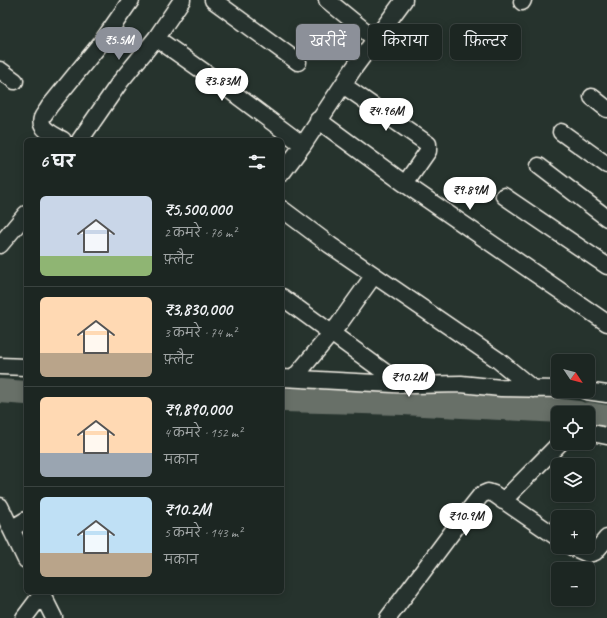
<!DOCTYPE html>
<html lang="hi">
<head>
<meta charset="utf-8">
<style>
	body { margin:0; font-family:Caveat,"Playpen Sans Deva",sans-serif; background:#29322f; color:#f1f3f6; height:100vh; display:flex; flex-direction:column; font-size:15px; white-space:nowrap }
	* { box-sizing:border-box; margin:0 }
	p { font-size:13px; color:#a0a5a5 }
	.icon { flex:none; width:22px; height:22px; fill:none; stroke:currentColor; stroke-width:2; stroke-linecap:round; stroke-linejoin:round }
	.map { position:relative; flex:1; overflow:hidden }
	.details { position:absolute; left:24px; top:138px; width:260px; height:456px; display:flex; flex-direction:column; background:#1c2622; border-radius:6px; box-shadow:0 2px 10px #0003,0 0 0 1px #3a4340 }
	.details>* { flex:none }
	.top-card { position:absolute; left:296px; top:24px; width:251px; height:36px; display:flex; gap:8px }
	.needle { width:26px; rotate:125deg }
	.tools { position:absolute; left:551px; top:354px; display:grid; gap:8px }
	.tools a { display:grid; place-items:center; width:44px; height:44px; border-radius:6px; background:#1c2622; box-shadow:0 2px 10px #0003,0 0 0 1px #3a4340; font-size:20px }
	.price { position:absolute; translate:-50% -34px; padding:0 9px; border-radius:14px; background:#fff; color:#222; font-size:13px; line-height:26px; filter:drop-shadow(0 1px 2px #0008) }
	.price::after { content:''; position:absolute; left:50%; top:24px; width:12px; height:9px; margin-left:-6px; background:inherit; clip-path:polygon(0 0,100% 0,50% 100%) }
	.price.on { background:#8c9099; color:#fff }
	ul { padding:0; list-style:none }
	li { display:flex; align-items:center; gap:12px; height:100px; padding:0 16px }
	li+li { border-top:1px solid #3a4340 }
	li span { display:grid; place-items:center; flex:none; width:112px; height:80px; border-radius:6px; color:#555 }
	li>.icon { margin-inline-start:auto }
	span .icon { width:48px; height:48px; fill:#fffc; stroke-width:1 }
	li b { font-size:17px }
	h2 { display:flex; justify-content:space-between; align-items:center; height:48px; padding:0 16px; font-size:17px }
	.tag { padding:0 14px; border-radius:6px; background:#1c2622; box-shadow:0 2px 10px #0003,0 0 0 1px #3a4340; font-size:14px; line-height:36px }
	.tag.on { background:#8c9099; color:#fff }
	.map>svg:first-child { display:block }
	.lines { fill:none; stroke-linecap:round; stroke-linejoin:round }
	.river { stroke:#676f68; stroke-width:24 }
	.minor-casing { stroke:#f4f1e8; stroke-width:19 }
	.minor { stroke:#26332d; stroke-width:16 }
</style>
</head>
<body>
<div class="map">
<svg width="607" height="618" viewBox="0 0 607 618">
	<rect width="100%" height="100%" fill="#26332d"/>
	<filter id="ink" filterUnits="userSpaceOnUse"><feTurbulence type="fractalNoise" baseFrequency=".025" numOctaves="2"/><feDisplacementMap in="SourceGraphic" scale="8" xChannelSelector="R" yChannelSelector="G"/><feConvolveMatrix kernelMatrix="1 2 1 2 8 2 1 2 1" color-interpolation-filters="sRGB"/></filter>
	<g filter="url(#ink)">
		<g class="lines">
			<!-- river -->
			<path class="river" d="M0 391 26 393
				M282 400 403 403 560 411 578 413
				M588 414 607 417"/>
			<!-- minor casing -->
			<g class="minor-casing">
				<path id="minor" d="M213 0 298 62
					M327 0 375 39
					M522 2 523 0
					M156 38 220 83 303 145
					M0 70 15 81
					M343 85 428 144V151L405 184
					M592 97 607 109
					M318 120 405 184 607 323
					M561 132 607 165
					M63 140C56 136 38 129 42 118 43 115 47 111 49 107L101 43 131 0
					M80 140 120 82 156 38 182 0
					M539 166 607 218
					M282 173 303 145 354 68 404 0
					M504 196 607 266
					M282 209 330 245 498 360 533 389
					M0 245 26 214
					M282 297 401 384
					M0 366 26 367
					M282 378 412 385 461 384 501 388 558 389
					M294 378 339 324 374 275
					M586 391 607 394
					M588 433H592L607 436
					M503 501 560 443
					M0 506 26 560
					M11 529 26 520
					M572 547 588 554 595 552 607 538
					M41 592 54 618
					M24 618 42 594
					M388 618 462 519 481 495 488 492 494 494 558 538"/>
			</g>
			<!-- minor -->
			<use href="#minor" class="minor"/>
		</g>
	</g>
</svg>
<div class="tools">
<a><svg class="needle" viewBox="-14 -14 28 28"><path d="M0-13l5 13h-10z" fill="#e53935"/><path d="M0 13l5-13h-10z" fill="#a0a5a5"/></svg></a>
<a><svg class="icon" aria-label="locate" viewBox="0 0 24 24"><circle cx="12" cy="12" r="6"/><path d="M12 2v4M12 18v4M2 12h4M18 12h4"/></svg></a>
<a><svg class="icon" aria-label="layers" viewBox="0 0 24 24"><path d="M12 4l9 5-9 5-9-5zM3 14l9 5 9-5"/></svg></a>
<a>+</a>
<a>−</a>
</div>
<b class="price on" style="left:119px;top:61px">₹5.5M</b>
<b class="price" style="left:222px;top:102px">₹3.83M</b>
<b class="price" style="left:386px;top:132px">₹4.96M</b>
<b class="price" style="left:470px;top:211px">₹9.89M</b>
<b class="price" style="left:409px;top:398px">₹10.2M</b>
<b class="price" style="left:466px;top:537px">₹10.9M</b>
<div class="top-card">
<a class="tag on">खरीदें</a>
<a class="tag">किराया</a>
<a class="tag">फ़िल्टर</a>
</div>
<section class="details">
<h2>6 घर<svg class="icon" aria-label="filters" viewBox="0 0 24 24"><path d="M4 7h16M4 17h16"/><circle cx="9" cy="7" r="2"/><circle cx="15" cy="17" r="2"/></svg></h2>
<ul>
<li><span style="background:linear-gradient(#c9d6e8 75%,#8fb573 0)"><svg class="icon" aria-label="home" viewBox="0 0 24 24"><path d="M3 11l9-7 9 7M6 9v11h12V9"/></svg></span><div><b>₹5,500,000</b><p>2 कमरे · 76 m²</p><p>फ़्लैट</p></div></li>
<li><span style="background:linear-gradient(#ffd9b3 70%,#b9a48a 0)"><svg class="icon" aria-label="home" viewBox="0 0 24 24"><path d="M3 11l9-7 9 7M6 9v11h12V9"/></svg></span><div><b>₹3,830,000</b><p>3 कमरे · 74 m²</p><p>फ़्लैट</p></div></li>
<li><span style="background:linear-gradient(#ffd9b3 70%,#9aa5b1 0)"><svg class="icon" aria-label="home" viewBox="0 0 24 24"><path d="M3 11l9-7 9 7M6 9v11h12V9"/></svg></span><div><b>₹9,890,000</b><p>4 कमरे · 152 m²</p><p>मकान</p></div></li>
<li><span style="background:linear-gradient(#bfe0f5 70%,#b9a48a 0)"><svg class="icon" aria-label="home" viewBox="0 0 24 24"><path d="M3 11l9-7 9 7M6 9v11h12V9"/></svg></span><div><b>₹10.2M</b><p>5 कमरे · 143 m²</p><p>मकान</p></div></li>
</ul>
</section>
</div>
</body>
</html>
